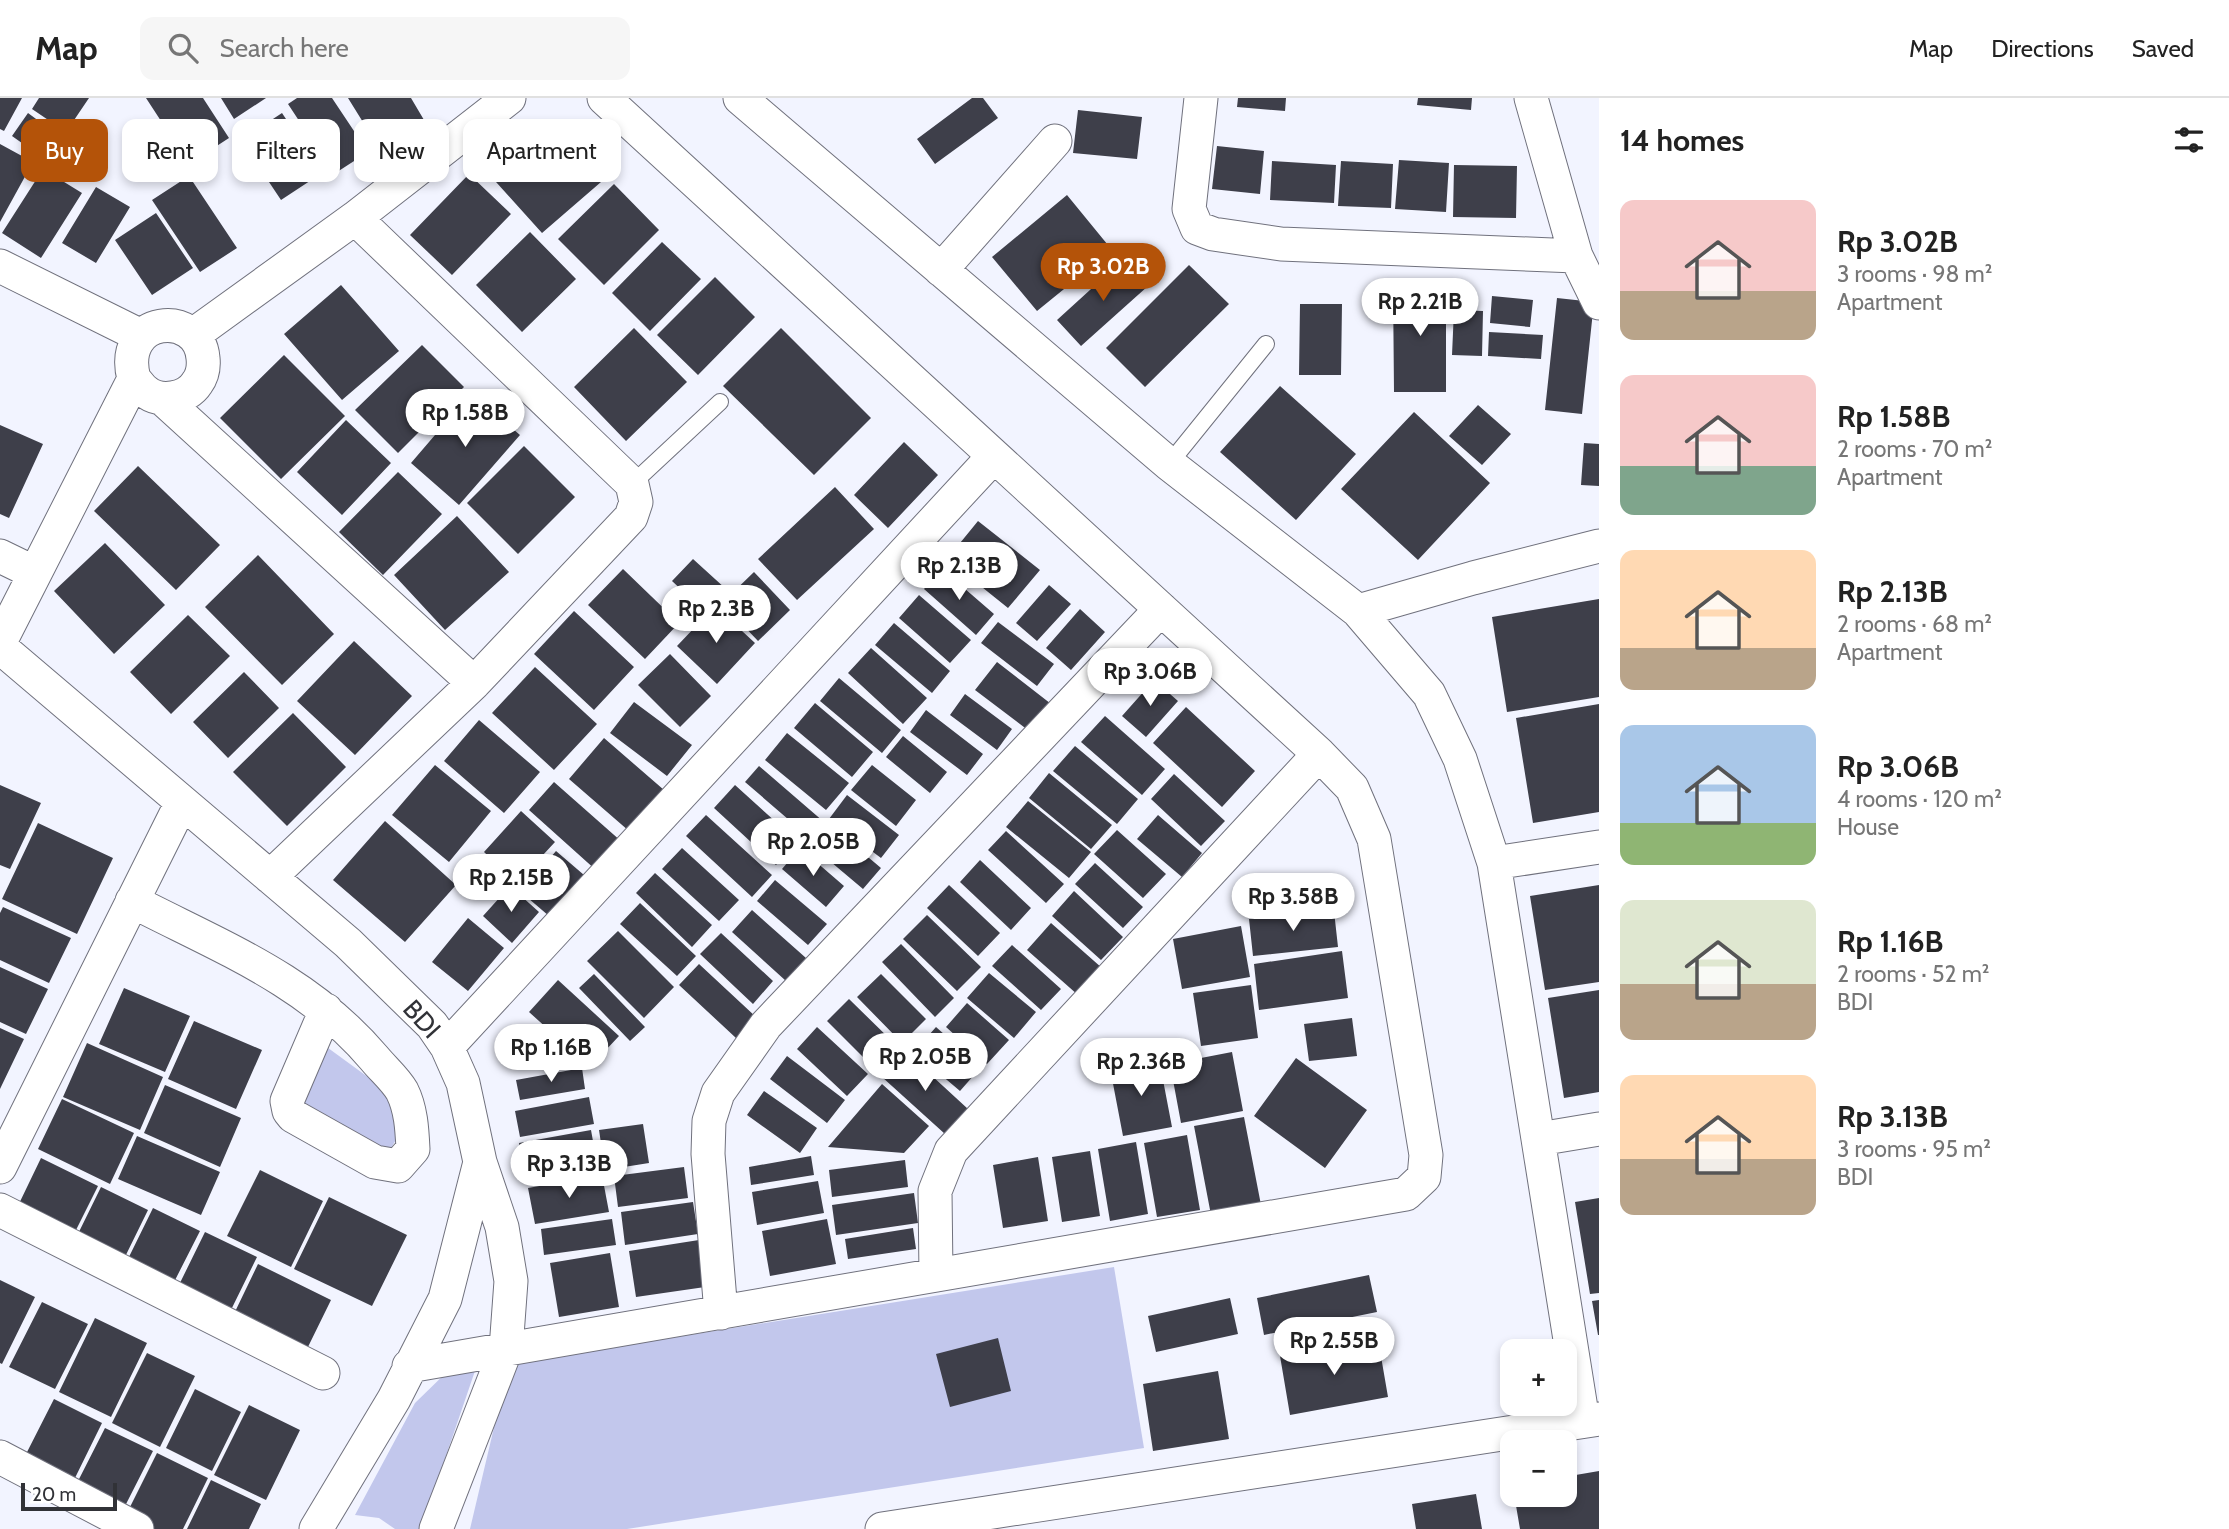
<!DOCTYPE html>
<html lang="en">
<head>
<meta charset="utf-8">
<style>
	body { margin:0; font-family:Cabin,sans-serif; background:#f6f6f6; color:#222; height:100vh; display:flex; flex-direction:column; font-size:26px; white-space:nowrap }
	* { box-sizing:border-box; margin:0 }
	p { font-size:23px; color:#767676 }
	.icon { flex:none; width:38px; height:38px; fill:none; stroke:currentColor; stroke-width:2; stroke-linecap:round; stroke-linejoin:round }
	.map { position:relative; flex:1; overflow:hidden }
	.sheet { display:flex; flex-direction:column; background:#fff; width:630px }
	.sheet>* { flex:none }
	.banner { position:absolute; left:21px; top:21px; width:665px; height:63px; display:flex; gap:14px }
	.controls { position:absolute; left:1500px; top:1241px; display:grid; gap:14px }
	.controls a { display:grid; place-items:center; width:77px; height:77px; border-radius:14px; background:#fff; box-shadow:0 4px 10px #0003; font-size:35px }
	.scale { position:absolute; left:21px; bottom:18px; width:96px; box-sizing:border-box; padding-left:7px; border:4px solid #313237; border-top:0; font-size:19px; line-height:24px; white-space:nowrap; color:#313237; -webkit-text-stroke:5px #fff; paint-order:stroke }
	.price { position:absolute; translate:-50% -60px; padding:0 16px; border-radius:24px; background:#fff; color:#222; font-size:23px; line-height:46px; filter:drop-shadow(0 2px 4px #0008) }
	.price::after { content:''; position:absolute; left:50%; top:42px; width:21px; height:16px; margin-left:-10px; background:inherit; clip-path:polygon(0 0,100% 0,50% 100%) }
	.price.current { background:#b45309; color:#fff }
	ul { padding:0; list-style:none }
	li { display:flex; align-items:center; gap:21px; height:175px; padding:0 21px }
	li span { display:grid; place-items:center; flex:none; width:196px; height:140px; border-radius:14px; color:#555 }
	li>.icon { margin-inline-start:auto }
	span .icon { width:84px; height:84px; fill:#fffc; stroke-width:1 }
	li b { font-size:30px }
	h2 { display:flex; justify-content:space-between; align-items:center; height:84px; padding:0 21px; font-size:30px }
	.tag { padding:0 24px; border-radius:14px; background:#fff; box-shadow:0 4px 10px #0003; font-size:24px; line-height:63px }
	.tag.current { background:#b45309; color:#fff }
	header { display:flex; align-items:center; gap:42px; box-sizing:border-box; height:98px; padding:0 35px; background:#fff; border-bottom:2px solid #e0e0e0 }
	header strong { font-size:33px }
	nav { display:flex; gap:38px; margin-inline-start:auto; font-size:24px }
	.search { width:490px; height:63px; background:#f6f6f6; display:flex; align-items:center; gap:18px; box-sizing:border-box; padding:0 24px; border-radius:14px; color:#767676; font-size:26px }
	main { display:flex; flex:1; min-height:0 }
	.map>svg:first-child { display:block }
	.green { fill:#c2c7ec }
	.building { fill:#3e3f4a }
	.lines { fill:none; stroke-linecap:round; stroke-linejoin:round }
	.service-casing { stroke:#70717d; stroke-width:18 }
	.minor-casing { stroke:#70717d; stroke-width:35 }
	.service { stroke:#fff; stroke-width:16 }
	.minor { stroke:#fff; stroke-width:33 }
	.labels { text-anchor:middle; stroke-width:7; stroke-linejoin:round; paint-order:stroke }
	.street-label { font-size:26px; fill:#313237; stroke:#fff }
</style>
</head>
<body>
<header>
<strong>Map</strong>
<div class="search"><svg class="icon" aria-label="search" viewBox="0 0 24 24"><circle cx="10" cy="10" r="6"/><path d="M15 15l6 6"/></svg>Search here</div>
<nav><a>Map</a><a>Directions</a><a>Saved</a></nav>
</header>
<main>
<div class="map">
<svg width="1599" height="1431" viewBox="0 0 1599 1431">
	<rect width="100%" height="100%" fill="#f2f4ff"/>
	<!-- green -->
	<path class="green" d="M324 947 398 1001 404 1028 387 1057 294 1008Z
		M1114 1169 1144 1350 627 1431H470L509 1266Z
		M477 1267 421 1431H395L379 1420 355 1417 415 1305 452 1269Z"/>
	<!-- building -->
	<path class="building" d="M0 0H22L4 33 0 31Z
		M39 0H89L66 34 32 11Z
		M146 0H203L229 40 189 66Z
		M221 0H266L234 21Z
		M297 0H332L368 54 334 76 288 6Z
		M348 0H411L424 22 379 50Z
		M972 0H983L998 20 935 66 917 41Z
		M1238 0H1286L1285 13 1237 9Z
		M1418 0H1472L1471 12 1417 7Z
		M1078 12 1142 19 1137 61 1073 55Z
		M28 15 59 38 43 60 12 38Z
		M282 15 322 75 281 102 241 42Z
		M546 22 601 84 542 135 487 74Z
		M0 46 33 64 0 124Z
		M1217 48 1264 53 1260 96 1212 91Z
		M1399 62 1449 65 1446 114 1395 111Z
		M1272 63 1336 67 1334 105 1270 102Z
		M1341 63 1393 66 1391 110 1338 108Z
		M1454 67 1517 68 1516 120 1453 119Z
		M43 71 82 95 41 160 2 135Z
		M469 76 511 116 452 177 410 137Z
		M189 78 237 150 200 174 152 102Z
		M614 86 659 132 604 187 558 141Z
		M96 89 130 109 96 165 62 145Z
		M1067 97 1112 152 1037 213 992 159Z
		M156 115 193 170 152 197 115 142Z
		M530 134 576 181 522 234 476 187Z
		M662 144 701 181 650 233 612 195Z
		M1124 161 1148 188 1081 248 1057 222Z
		M1189 167 1229 206 1145 289 1106 250Z
		M715 179 755 219 698 277 657 237Z
		M1393 186H1446V294H1394Z
		M341 187 399 253 342 302 284 236Z
		M1492 198 1533 202 1530 229 1490 225Z
		M1557 200 1594 204 1582 316 1545 312Z
		M1300 206H1342L1341 277H1299Z
		M1454 212 1483 213 1482 258 1452 257Z
		M634 230 687 284 626 343 574 289Z
		M781 230 871 320 814 377 723 288Z
		M1489 234 1543 237 1541 261 1488 258Z
		M422 247 464 289 398 355 355 312Z
		M284 257 345 318 281 381 220 320Z
		M1280 288 1356 356 1296 422 1220 354Z
		M471 295 520 337 459 407 411 365Z
		M1478 307 1511 336 1482 367 1449 338Z
		M1414 314 1490 385 1418 462 1341 391Z
		M346 322 391 365 342 417 297 374Z
		M0 327 43 346 9 420 0 416Z
		M904 344 938 377 888 430 854 397Z
		M1584 345 1599 346V388L1581 387Z
		M524 348 575 399 518 456 467 405Z
		M138 368 220 447 176 492 94 413Z
		M398 374 442 416 383 477 339 434Z
		M835 389 874 431 797 502 758 461Z
		M457 418 509 474 445 532 394 477Z
		M978 423 1040 472 1008 510 947 461Z
		M105 445 165 507 114 556 54 493Z
		M258 457 334 536 282 587 205 509Z
		M693 461 726 491 705 514 672 483Z
		M623 471 679 525 645 561 588 507Z
		M942 471 994 516 976 537 924 491Z
		M754 474 790 512 758 543 722 505Z
		M1049 487 1071 506 1037 543 1016 525Z
		M919 497 971 542 950 565 899 520Z
		M1599 501V599L1507 614 1492 519Z
		M715 508 755 545 717 586 677 548Z
		M1080 511 1105 534 1071 572 1046 550Z
		M574 513 634 569 594 612 534 556Z
		M188 517 230 558 171 616 130 574Z
		M998 524 1054 566 1037 588 981 545Z
		M894 525 950 573 932 595 875 547Z
		M354 543 412 598 355 657 297 603Z
		M871 550 927 600 903 626 848 575Z
		M670 556 711 598 680 629 638 587Z
		M997 564 1055 609 1033 636 975 592Z
		M535 569 597 626 554 672 492 615Z
		M244 574 279 610 228 660 193 624Z
		M839 580 901 632 882 655 820 603Z
		M1154 582 1178 603 1146 639 1122 618Z
		M965 596 1012 631 997 652 950 617Z
		M634 604 692 647 667 678 610 635Z
		M815 605 873 654 852 679 794 630Z
		M1599 606V714L1533 725 1516 620Z
		M1186 609 1255 673 1222 709 1153 645Z
		M926 612 983 656 967 677 910 634Z
		M293 615 346 669 287 728 233 674Z
		M1105 618 1165 671 1142 697 1081 644Z
		M479 622 540 674 504 715 444 663Z
		M787 635 849 685 826 712 765 662Z
		M903 638 947 674 930 695 886 659Z
		M604 640 664 692 629 733 569 681Z
		M1075 648 1138 701 1117 726 1053 673Z
		M435 667 491 713 449 764 392 717Z
		M872 667 916 702 896 728 851 692Z
		M759 668 824 724 810 740 745 684Z
		M1049 675 1112 727 1091 751 1029 700Z
		M1174 676 1225 723 1201 748 1151 701Z
		M554 684 622 744 597 773 529 712Z
		M0 687 41 705 10 771 0 767Z
		M735 687 797 743 776 767 714 710Z
		M847 697 899 737 881 760 829 721Z
		M1028 703 1091 754 1069 780 1006 729Z
		M521 713 555 744 517 785 484 754Z
		M706 717 772 777 752 799 686 738Z
		M1158 717 1202 755 1182 779 1137 741Z
		M385 723 456 787 405 844 333 782Z
		M38 725 113 760 77 836 2 801Z
		M830 727 881 770 863 791 812 748Z
		M1117 732 1166 776 1143 800 1094 756Z
		M1006 733 1064 786 1046 805 988 752Z
		M682 750 739 802 719 823 662 771Z
		M800 750 844 788 826 809 782 771Z
		M556 753 584 777 549 818 521 794Z
		M980 762 1031 810 1011 832 960 784Z
		M1095 765 1143 809 1123 830 1075 786Z
		M655 775 712 827 692 849 636 795Z
		M775 782 827 826 808 847 757 803Z
		M949 787 1000 835 978 858 927 810Z
		M1599 787V884L1545 892 1530 798Z
		M510 788 539 814 512 845 483 818Z
		M1074 793 1123 839 1101 862 1052 818Z
		M640 805 696 858 677 878 620 826Z
		M3 809 71 840 49 885 0 862V815Z
		M752 812 806 860 786 883 732 834Z
		M1334 813 1338 849 1253 858 1249 821Z
		M927 817 981 869 957 893 903 841Z
		M468 820 504 850 468 893 432 864Z
		M1051 825 1102 870 1078 897 1027 852Z
		M1241 828 1250 879 1182 891 1173 841Z
		M618 833 674 889 644 920 587 863Z
		M721 835 773 883 753 906 700 856Z
		M901 846 954 900 935 919 882 864Z
		M1012 847 1061 891 1041 912 992 868Z
		M1342 853 1348 900 1259 912 1254 866Z
		M699 866 756 919 736 940 679 887Z
		M0 869 48 891 26 936 0 924Z
		M989 875 1036 914 1014 940 967 900Z
		M594 876 645 929 630 943 579 890Z
		M881 876 926 921 902 945 857 899Z
		M558 882 619 938 590 969 529 914Z
		M1251 887 1258 940 1201 948 1193 895Z
		M124 890 190 918 165 974 99 946Z
		M1599 892V994L1564 1000 1548 900Z
		M849 901 897 948 875 971 827 923Z
		M967 905 1009 942 987 966 946 929Z
		M1352 920 1357 958 1309 963 1304 926Z
		M194 923 262 952 236 1011 168 981Z
		M817 929 868 976 847 998 797 951Z
		M936 929 981 969 960 993 914 954Z
		M0 930 24 941 0 991Z
		M87 945 163 979 140 1032 63 999Z
		M906 954 968 1011 945 1036 882 979Z
		M1232 954 1243 1013 1181 1025 1170 966Z
		M787 958 845 1002 827 1025 770 981Z
		M1296 960 1367 1012 1325 1070 1254 1018Z
		M1159 961 1172 1029 1123 1038 1110 970Z
		M582 970 585 991 520 1002 516 982Z
		M882 986 929 1028 904 1055 828 1049Z
		M165 987 241 1020 220 1069 144 1035Z
		M764 993 817 1030 800 1055 747 1017Z
		M589 999 594 1026 520 1039 515 1013Z
		M62 1001 134 1035 110 1086 38 1051Z
		M1244 1019 1261 1107 1211 1117 1194 1028Z
		M643 1026 649 1065 605 1072 599 1032Z
		M591 1032 598 1071 526 1084 519 1045Z
		M1187 1037 1200 1112 1157 1119 1144 1045Z
		M137 1038 220 1074 201 1117 118 1081Z
		M1136 1044 1148 1116 1110 1123 1098 1051Z
		M1090 1053 1100 1118 1062 1124 1052 1059Z
		M811 1058 814 1077 751 1087 749 1069Z
		M1038 1059 1048 1123 1003 1130 993 1067Z
		M41 1060 98 1088 71 1142 15 1114Z
		M905 1062 908 1089 832 1099 829 1072Z
		M684 1069 688 1100 618 1109 614 1078Z
		M260 1072 323 1103 291 1169 227 1138Z
		M602 1077 609 1114 535 1126 528 1090Z
		M818 1083 824 1115 757 1127 752 1094Z
		M101 1089 148 1112 121 1167 74 1144Z
		M914 1095 918 1125 836 1137 832 1107Z
		M329 1099 407 1137 372 1208 294 1171Z
		M1599 1100V1195L1590 1196 1575 1104Z
		M693 1104 698 1136 625 1147 621 1114Z
		M153 1110 200 1133 171 1190 125 1167Z
		M612 1121 616 1147 544 1157 541 1131Z
		M827 1121 836 1166 770 1178 762 1133Z
		M913 1130 916 1151 848 1161 845 1141Z
		M205 1134 257 1159 229 1216 177 1191Z
		M699 1142 705 1189 636 1199 629 1153Z
		M610 1155 619 1209 559 1219 550 1165Z
		M258 1166 331 1202 305 1255 232 1220Z
		M1369 1177 1377 1214 1264 1237 1257 1200Z
		M0 1182 35 1199 2 1266 0 1265Z
		M1230 1200 1238 1236 1156 1254 1148 1218Z
		M1599 1202V1237H1598L1592 1203Z
		M42 1204 88 1226 55 1291 9 1269Z
		M95 1220 147 1245 111 1319 59 1294Z
		M998 1240 1011 1293 950 1309 936 1256Z
		M1378 1241 1388 1299 1290 1317 1280 1258Z
		M147 1255 195 1278 160 1349 112 1325Z
		M1218 1273 1229 1341 1153 1353 1143 1286Z
		M195 1291 241 1314 212 1373 166 1350Z
		M54 1301 102 1325 73 1384 24 1360Z
		M249 1307 300 1332 266 1402 214 1377Z
		M105 1330 153 1353 124 1410 76 1387Z
		M157 1355 208 1380 183 1431H149L125 1419Z
		M1599 1373V1431H1520L1514 1396H1564V1379Z
		M211 1382 261 1406 249 1431H187Z
		M1476 1396 1482 1431H1416L1412 1406Z"/>
	<g class="lines">
		<!-- service casing -->
		<g class="service-casing">
			<path id="service" d="M1169 366 1266 246
				M632 386 720 304"/>
		</g>
		<!-- minor casing -->
		<g class="minor-casing">
			<path id="minor" d="M740 0 1169 366 1358 513 1429 596 1460 661 1494 765 1583 1323
				M1201 0 1189 111 1197 130 1213 136 1281 146 1576 158
				M1531 0 1576 158 1599 205
				M0 168 141 238
				M941 172 1055 43
				M193 237 355 120 509 0
				M163 301 474 585
				M0 458 35 475
				M1358 513 1473 480 1599 448
				M0 544 134 281C117 217 199 211 203 260 204 269 203 277 197 285 187 301 160 306 145 293 141 290 138 285 134 281
				M0 549 348 845 432 927 447 949 463 985 480 1064 502 1129 511 1183 506 1251 436 1431
				M1494 765 1599 749
				M270 779 474 585 631 419 636 404 632 386 355 120
				M132 803C221 849 308 882 374 960 383 971 395 981 402 993 411 1011 412 1031 413 1051L398 1068 375 1064 293 1018 289 1013 287 1003 326 912
				M447 949 994 358
				M1539 1041 1599 1031
				M0 1069 182 704
				M0 1112 323 1275
				M936 1177 935 1093 951 1053 1319 656
				M721 1215 708 1056 709 1023 718 995 766 927 1161 511
				M409 1268 1406 1096 1424 1079 1426 1057 1374 741 1352 690 1319 656 604 0
				M0 1359 137 1431
				M316 1431 394 1301 445 1201 480 1064
				M882 1431 1599 1321"/>
		</g>
		<!-- service -->
		<use href="#service" class="service"/>
		<!-- minor -->
		<use href="#minor" class="minor"/>
	</g>
	<g class="labels">
		<!-- street labels -->
		<g class="street-label">
			<text transform="translate(422 921) rotate(48)" y="9">BDI</text>
		</g>
	</g>
</svg>
<div class="controls">
<a>+</a>
<a>−</a>
</div>
<div class="scale">20 m</div>
<b class="price current" style="left:1103px;top:205px">Rp 3.02B</b>
<b class="price" style="left:1420px;top:240px">Rp 2.21B</b>
<b class="price" style="left:465px;top:351px">Rp 1.58B</b>
<b class="price" style="left:959px;top:504px">Rp 2.13B</b>
<b class="price" style="left:716px;top:547px">Rp 2.3B</b>
<b class="price" style="left:1150px;top:610px">Rp 3.06B</b>
<b class="price" style="left:813px;top:780px">Rp 2.05B</b>
<b class="price" style="left:511px;top:816px">Rp 2.15B</b>
<b class="price" style="left:1293px;top:835px">Rp 3.58B</b>
<b class="price" style="left:551px;top:986px">Rp 1.16B</b>
<b class="price" style="left:925px;top:995px">Rp 2.05B</b>
<b class="price" style="left:1141px;top:1000px">Rp 2.36B</b>
<b class="price" style="left:569px;top:1102px">Rp 3.13B</b>
<b class="price" style="left:1334px;top:1279px">Rp 2.55B</b>
<div class="banner">
<a class="tag current">Buy</a>
<a class="tag">Rent</a>
<a class="tag">Filters</a>
<a class="tag">New</a>
<a class="tag">Apartment</a>
</div>
</div>
<section class="sheet">
<h2>14 homes<svg class="icon" aria-label="filters" viewBox="0 0 24 24"><path d="M4 7h16M4 17h16"/><circle cx="9" cy="7" r="2"/><circle cx="15" cy="17" r="2"/></svg></h2>
<ul>
<li><span style="background:linear-gradient(#f6c9c9 65%,#b9a48a 0)"><svg class="icon" aria-label="home" viewBox="0 0 24 24"><path d="M3 11l9-7 9 7M6 9v11h12V9"/></svg></span><div><b>Rp 3.02B</b><p>3 rooms · 98 m²</p><p>Apartment</p></div></li>
<li><span style="background:linear-gradient(#f6c9c9 65%,#7fa58c 0)"><svg class="icon" aria-label="home" viewBox="0 0 24 24"><path d="M3 11l9-7 9 7M6 9v11h12V9"/></svg></span><div><b>Rp 1.58B</b><p>2 rooms · 70 m²</p><p>Apartment</p></div></li>
<li><span style="background:linear-gradient(#ffd9b3 70%,#b9a48a 0)"><svg class="icon" aria-label="home" viewBox="0 0 24 24"><path d="M3 11l9-7 9 7M6 9v11h12V9"/></svg></span><div><b>Rp 2.13B</b><p>2 rooms · 68 m²</p><p>Apartment</p></div></li>
<li><span style="background:linear-gradient(#a9c7e8 70%,#8fb573 0)"><svg class="icon" aria-label="home" viewBox="0 0 24 24"><path d="M3 11l9-7 9 7M6 9v11h12V9"/></svg></span><div><b>Rp 3.06B</b><p>4 rooms · 120 m²</p><p>House</p></div></li>
<li><span style="background:linear-gradient(#dfe7d0 60%,#b9a48a 0)"><svg class="icon" aria-label="home" viewBox="0 0 24 24"><path d="M3 11l9-7 9 7M6 9v11h12V9"/></svg></span><div><b>Rp 1.16B</b><p>2 rooms · 52 m²</p><p>BDI</p></div></li>
<li><span style="background:linear-gradient(#ffd9b3 60%,#b9a48a 0)"><svg class="icon" aria-label="home" viewBox="0 0 24 24"><path d="M3 11l9-7 9 7M6 9v11h12V9"/></svg></span><div><b>Rp 3.13B</b><p>3 rooms · 95 m²</p><p>BDI</p></div></li>
</ul>
</section>
</main>
</body>
</html>
